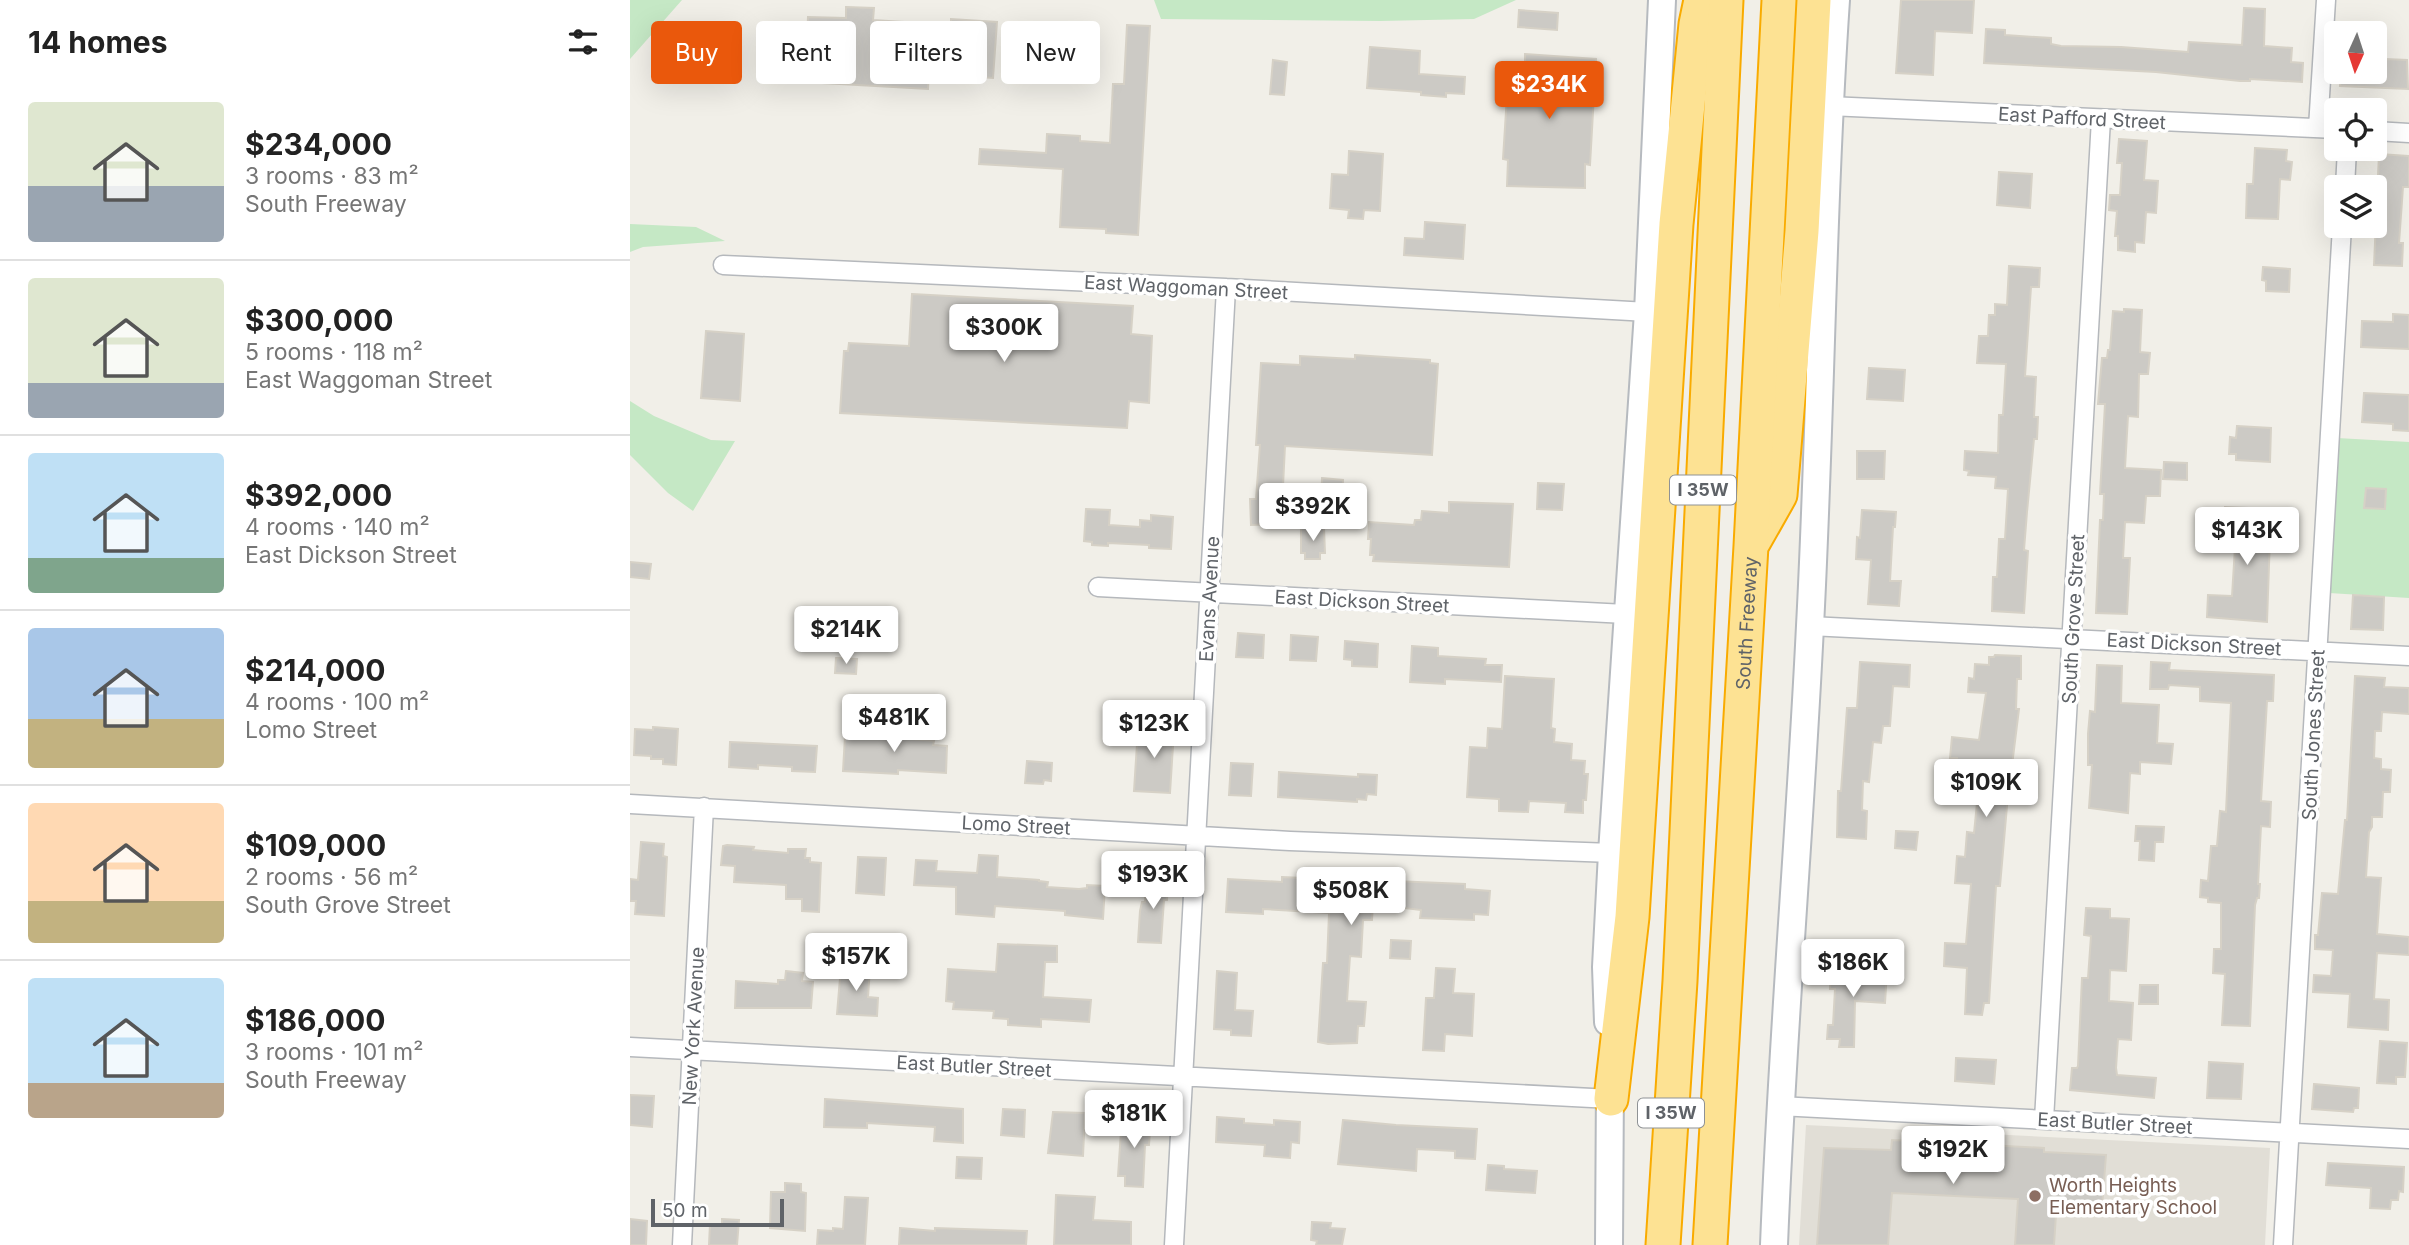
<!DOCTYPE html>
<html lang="en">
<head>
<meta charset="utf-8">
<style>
	body { margin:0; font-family:Inter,sans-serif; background:#f6f6f6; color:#222; height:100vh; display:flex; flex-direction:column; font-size:26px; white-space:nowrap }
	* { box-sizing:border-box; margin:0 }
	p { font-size:23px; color:#767676 }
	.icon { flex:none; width:38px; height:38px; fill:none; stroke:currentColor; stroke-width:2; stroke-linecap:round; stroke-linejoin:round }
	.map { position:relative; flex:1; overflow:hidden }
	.details { display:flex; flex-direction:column; background:#fff; width:630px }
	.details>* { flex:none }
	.hud { position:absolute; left:21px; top:21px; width:665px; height:63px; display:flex; gap:14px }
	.needle { width:46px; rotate:183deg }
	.controls { position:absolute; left:1694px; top:21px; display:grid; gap:14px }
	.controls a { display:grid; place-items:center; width:63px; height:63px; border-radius:7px; background:#fff; box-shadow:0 7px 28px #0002; font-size:35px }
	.scale { position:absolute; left:21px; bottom:18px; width:133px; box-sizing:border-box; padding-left:7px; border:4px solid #5f6368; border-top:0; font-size:19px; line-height:24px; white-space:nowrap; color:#5f6368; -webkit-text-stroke:5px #fff; paint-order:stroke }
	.price { position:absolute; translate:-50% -60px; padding:0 16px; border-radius:7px; background:#fff; color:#222; font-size:23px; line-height:46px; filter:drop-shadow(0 2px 4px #0008) }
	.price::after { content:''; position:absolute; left:50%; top:42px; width:21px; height:16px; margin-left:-10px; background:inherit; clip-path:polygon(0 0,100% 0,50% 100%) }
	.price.current { background:#ea580c; color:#fff }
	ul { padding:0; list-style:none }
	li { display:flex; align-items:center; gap:21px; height:175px; padding:0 28px }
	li+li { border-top:2px solid #e0e0e0 }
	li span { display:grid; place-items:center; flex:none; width:196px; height:140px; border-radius:7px; color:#555 }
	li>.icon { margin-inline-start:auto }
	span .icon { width:84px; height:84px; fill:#fffc; stroke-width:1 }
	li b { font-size:30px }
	h2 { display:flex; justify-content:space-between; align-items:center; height:84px; padding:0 28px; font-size:30px }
	.chip { padding:0 24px; border-radius:7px; background:#fff; box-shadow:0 7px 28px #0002; font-size:24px; line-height:63px }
	.chip.current { background:#ea580c; color:#fff }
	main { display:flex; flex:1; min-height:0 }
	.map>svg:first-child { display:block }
	.education { fill:#e1ded6 }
	.green { fill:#c5e8c5 }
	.building { fill:#cccac5; stroke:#d6d1c6; stroke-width:2 }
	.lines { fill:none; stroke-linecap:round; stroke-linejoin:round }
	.minor-casing { stroke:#b5b8bc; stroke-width:21 }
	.secondary-casing { stroke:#b6babf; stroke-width:30 }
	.motorway-casing { stroke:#f9ab00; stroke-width:37 }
	.minor { stroke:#fff; stroke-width:18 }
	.secondary { stroke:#fff; stroke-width:26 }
	.motorway { stroke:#fde293; stroke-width:33 }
	.education-dot { fill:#8d6e63; stroke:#fff; stroke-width:2.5 }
	.labels { text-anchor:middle; stroke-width:7; stroke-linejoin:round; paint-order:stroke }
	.shield { fill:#fff; stroke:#8f9295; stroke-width:2 }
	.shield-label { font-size:18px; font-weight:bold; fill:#5f6368 }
	.street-label { font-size:19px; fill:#5f6368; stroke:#fff }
	.education-label { font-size:19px; fill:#785e54; stroke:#fff; text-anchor:start }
</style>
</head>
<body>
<main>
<section class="details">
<h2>14 homes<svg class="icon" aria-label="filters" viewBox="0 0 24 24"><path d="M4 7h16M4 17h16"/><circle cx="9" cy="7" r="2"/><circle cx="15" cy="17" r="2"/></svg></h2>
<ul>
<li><span style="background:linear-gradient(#dfe7d0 60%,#9aa5b1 0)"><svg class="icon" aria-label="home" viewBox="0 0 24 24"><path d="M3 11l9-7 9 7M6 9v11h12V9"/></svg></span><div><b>$234,000</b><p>3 rooms · 83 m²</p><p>South Freeway</p></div></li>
<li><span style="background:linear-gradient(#dfe7d0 75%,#9aa5b1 0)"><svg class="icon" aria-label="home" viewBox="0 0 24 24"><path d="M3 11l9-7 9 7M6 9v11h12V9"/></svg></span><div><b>$300,000</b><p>5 rooms · 118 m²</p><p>East Waggoman Street</p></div></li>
<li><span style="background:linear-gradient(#bfe0f5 75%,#7fa58c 0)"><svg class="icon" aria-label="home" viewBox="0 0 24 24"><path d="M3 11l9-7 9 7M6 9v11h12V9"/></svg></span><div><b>$392,000</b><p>4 rooms · 140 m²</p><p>East Dickson Street</p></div></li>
<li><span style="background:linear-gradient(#a9c7e8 65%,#c2b280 0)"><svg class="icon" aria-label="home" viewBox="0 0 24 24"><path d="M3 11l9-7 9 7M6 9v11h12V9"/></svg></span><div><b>$214,000</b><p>4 rooms · 100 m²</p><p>Lomo Street</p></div></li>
<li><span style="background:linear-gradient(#ffd9b3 70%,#c2b280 0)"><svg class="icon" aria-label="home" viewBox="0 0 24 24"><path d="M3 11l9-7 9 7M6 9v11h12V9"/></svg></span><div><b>$109,000</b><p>2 rooms · 56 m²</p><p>South Grove Street</p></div></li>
<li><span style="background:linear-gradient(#bfe0f5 75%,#b9a48a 0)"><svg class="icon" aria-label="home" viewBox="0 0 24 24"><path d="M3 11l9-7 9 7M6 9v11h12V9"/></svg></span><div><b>$186,000</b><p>3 rooms · 101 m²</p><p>South Freeway</p></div></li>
</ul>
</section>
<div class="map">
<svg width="1779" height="1245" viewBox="0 0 1779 1245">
	<rect width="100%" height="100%" fill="#f1efe8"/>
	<!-- education -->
	<path class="education" d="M1176 1125 1640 1148 1635 1245H1169Z"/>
	<!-- green -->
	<path class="green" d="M0 0H52L0 59Z
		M524 0H886L844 19 750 21 531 19Z
		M0 224 66 227 95 241 13 247 0 252Z
		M0 401 24 416 81 440 105 441 63 511 38 493 0 455Z
		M1707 438 1779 442V598L1699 593Z"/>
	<!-- building -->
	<path class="building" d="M1271 0H1344L1342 33 1305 31 1303 75 1266 73Z
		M216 7 244 8 243 20 321 25V19L367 22 363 78 336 76 337 72 299 69 298 89 175 82 178 17 216 18Z
		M1614 8 1635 9 1634 46 1662 48 1661 62 1673 63 1672 82 1620 79V81H1610L1526 72 1354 63 1356 29 1375 30V35L1421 38V44L1431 46 1491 47 1558 52 1559 42 1612 45Z
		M889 10 928 13 927 30 888 27Z
		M497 25 520 26 508 235 476 233V229L430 227 433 169 349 164 350 149 416 153 417 134 450 136V141L480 143 483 84H494Z
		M740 47 790 51 789 74 835 77 834 94 816 93V97L791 95V92L737 88Z
		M895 54 966 59 960 165 955 164V188L877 186 878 160 873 159 879 64 895 65Z
		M1755 59 1777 60 1778 89 1710 86 1711 72H1754Z
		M643 60 657 62 654 95 640 94Z
		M1489 139 1517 141 1514 180 1528 181 1526 213 1516 212 1514 243 1505 242V252L1488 250V236H1485L1487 211 1479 210 1480 195H1490L1492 163H1487Z
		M1625 148 1657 150 1656 161 1662 162 1660 180 1650 179 1648 219 1616 218 1617 184H1623Z
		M719 151 753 154 750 211 734 210 733 219 718 218 719 210 700 208 702 174 718 175Z
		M1749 154 1779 156V187H1773L1769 243H1773L1772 266 1744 265Z
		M1369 172 1402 174 1400 208 1367 205Z
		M795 222 835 225 833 259 774 255 775 238 794 239Z
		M1379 266 1410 268 1409 287H1401L1395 376 1406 377 1404 417H1408L1407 439H1404L1397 512 1394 550 1398 551 1394 613 1362 611 1363 577H1367L1369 539H1375L1378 489 1365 488 1366 477 1338 475 1339 471 1334 470 1335 451 1368 453 1369 415H1373L1376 364 1347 363 1349 336H1358L1359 315H1365V304L1377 305Z
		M1633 267 1660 269 1659 292 1636 291V281L1632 280Z
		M282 294 503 306 501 334 522 336 519 403 499 401 497 428 210 413 214 351H218L219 343 279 346Z
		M1494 309 1512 310 1510 352 1520 353 1518 374H1509L1508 417 1498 416 1495 468 1531 470 1530 496H1516L1514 523 1495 522 1493 558H1500L1497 614 1466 613 1470 520H1473L1474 494H1470L1475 404H1468L1472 358H1477L1478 350H1480L1483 311 1494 312Z
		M1763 314 1779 315V349L1731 347 1732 321 1763 322Z
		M76 331 114 334 110 401 71 398Z
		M725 355 800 360V363L808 364 802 455 655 446 653 486H647V524L621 525 620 499H626L630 445H626L631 363 670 365V356L725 359Z
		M1239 368 1275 370 1273 401 1237 399Z
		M1734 393 1779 395V431L1763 430V424L1732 422Z
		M1607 426 1641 428 1640 462 1606 460V454H1599L1600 437 1606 438Z
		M1227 451H1255L1254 479H1227Z
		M1534 462 1557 463V480L1533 479Z
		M692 478 713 480 712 501 691 500Z
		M908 483 934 484 932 510 907 509Z
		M1736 488 1756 489 1755 509 1734 508Z
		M819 502 883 504 879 567 743 561 744 555H740L741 539H738L739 522 784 525 785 520H791L792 511 819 513Z
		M1595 507 1641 509 1637 622 1577 617 1578 595 1602 596 1606 531 1595 529Z
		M456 509 480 510 479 525 510 527V520L521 521V515L543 517 541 549 519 548V545L478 543V546L462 545V542L454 541Z
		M1232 510 1266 512 1265 527H1263L1260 581H1271L1269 606 1238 604 1241 560 1226 559 1227 537 1230 538Z
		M671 528H694L695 553H690V559H675V553H671Z
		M0 562 21 564 19 579 0 577Z
		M1723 595 1754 597 1753 630 1721 629Z
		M608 633 634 635 633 658 606 657Z
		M661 635 688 637 686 661 660 660Z
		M715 641 748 644 747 667 722 666V660L714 659Z
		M782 646 808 648V656L856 659 855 665H872L871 682 815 679V684L780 682Z
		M1365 655 1391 656V679H1387L1386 709H1389L1377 806 1370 886H1366L1359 1003H1354L1352 1015 1335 1014 1337 968 1314 966 1315 943 1336 944 1341 884 1325 883 1327 856 1335 857 1337 832 1344 833 1347 803 1335 801 1339 770 1326 769 1327 758H1320L1322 737 1349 740 1356 693 1338 692 1339 678 1344 679 1345 664 1359 665V657H1364Z
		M206 658 227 659 226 674 205 673Z
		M1230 662 1280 665 1279 687 1263 686 1260 726H1253L1251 743 1243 742 1239 782 1233 781 1232 810 1237 811 1236 839 1207 837 1208 791H1211L1217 708H1227Z
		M1521 662 1540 663 1539 670 1644 675 1643 701H1637L1631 801 1641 802 1640 827 1631 826 1628 884H1630L1629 898H1627L1625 905 1620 1026 1592 1025 1595 974 1583 973 1584 949H1591V903L1578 902V898L1570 897 1571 880 1578 881 1581 846H1587L1590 811 1596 812 1601 703 1570 701V687L1539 685 1538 689H1520Z
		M1467 665 1492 666 1491 703 1529 705 1527 743 1543 744 1541 764 1510 762V774L1500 773 1498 813 1459 808 1462 765H1458V734L1460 711 1465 712Z
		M875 676 924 679 921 728 925 729 924 742 942 744 941 760 955 761 954 774H958L956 800H953V813L935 812 936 803 899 801 898 812 869 811V799L837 797 840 747 857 748 858 728 872 729Z
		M1725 676 1755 678 1754 687 1779 688V714L1752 712 1751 731H1745L1744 758 1751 759V769L1761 770 1760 792H1753L1752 817H1742V827L1739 832 1736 877 1751 878 1747 934 1779 937V955L1747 953 1744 999 1759 1000 1758 1030 1718 1027 1720 994 1683 992 1684 975 1701 976 1703 950 1685 949V935H1688L1692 893 1708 894 1715 820H1717Z
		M267 724 284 725 283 739 304 741 303 745 317 746 316 773 268 770V774L213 771 215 736 267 739Z
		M23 727 48 729 46 765 33 764V759H21V756L4 755 5 729 23 730Z
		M508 728 544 730 540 793 504 791Z
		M100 742 187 746 185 772 162 771V767L128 765V769L99 767Z
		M397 761 422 763 421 781 414 780 413 784 395 783Z
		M601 763 623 764 621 796 599 795Z
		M649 772 728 777V774L747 775 746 795 737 794 736 800 727 799V802L648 797Z
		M1506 826 1534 827 1533 842H1525L1524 861 1509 860 1510 841H1505Z
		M1266 831 1288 832 1286 850 1265 848Z
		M11 842 34 844 33 856 37 857 34 916 5 914 6 901H0V879L8 880Z
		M97 845 124 847 123 850 158 853V849H176L175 858H180V862L191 863 189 912 172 911V899H156V885L104 882 105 866 91 865 93 846Z
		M349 855 368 856 367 877 409 880V881L418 882 417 887 449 889 457 888V885L475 886 473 919 435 915V911L365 906 364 917 326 914V887L284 885 286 860 307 861 306 871 347 873Z
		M228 857 256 858 254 895 226 893Z
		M517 877 538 878 537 900H534L531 943 508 942 510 911 512 902H515Z
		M652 877 672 878 671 882 701 884V879L763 883 764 881 835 884V889L860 891 858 915 844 914V920L790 918 791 910 743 904 742 920H733L731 957 720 956 717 1001 736 1002 734 1026H728L727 1043 698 1044 688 1042 693 963H697L699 913 633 909V914L596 912 598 879 652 882Z
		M1456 908 1480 909V918L1499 919 1496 971 1480 970 1479 1001 1503 1003 1501 1040 1488 1039 1486 1068 1487 1075 1526 1078 1524 1098 1440 1090 1442 1068H1447L1448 1066 1452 978H1458L1461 936 1454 935Z
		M761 940 781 941 780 959 760 958Z
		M368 944 427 946V962H415L413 997 461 1000 459 1022 411 1019V1027L378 1025V1019L363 1018 364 1011 323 1009 324 1002 316 1001 318 969 366 972Z
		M211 966 240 968 238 997 248 998 247 1016 207 1014Z
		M806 968 825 969 823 993 844 994 842 1036 815 1034 814 1051 793 1050 796 998H804Z
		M1201 968 1257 971 1255 1003 1225 1001 1224 1047H1209L1210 1039H1197L1198 1025H1203L1205 989H1200Z
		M156 971 173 973 172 981 183 982 181 1008H105L106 981 148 984V980H155Z
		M587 971 607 973 605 1010 623 1011 621 1036 601 1035V1030L584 1029Z
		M1510 985H1528V1004H1509Z
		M1750 1041 1777 1043 1775 1077H1766V1084L1747 1083Z
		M1326 1058 1366 1060 1364 1084 1325 1081Z
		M1579 1062 1613 1064 1611 1099 1577 1098Z
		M1684 1084 1729 1088 1728 1108H1724L1723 1112 1682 1109Z
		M0 1095 24 1096 22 1127 0 1125Z
		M195 1099 333 1109V1143L304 1141 305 1127 237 1123V1128L194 1127Z
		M373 1109 395 1110 394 1137 371 1135Z
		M423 1112 455 1113 453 1156 418 1153Z
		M500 1114 521 1116 519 1145H515L513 1187 495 1186V1176H488L491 1131 499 1132Z
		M587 1117 614 1119V1123L644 1125V1120L670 1122 669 1143 661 1142 660 1158 634 1156 635 1145 586 1142Z
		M713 1120 766 1125 847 1129 845 1159 825 1158V1151L787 1149 786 1171 708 1164Z
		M1262 1140 1414 1148V1152L1476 1155 1472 1207 1447 1205 1446 1215 1426 1214 1424 1245H1385L1388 1199 1262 1193 1258 1245H1187L1194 1148 1261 1150Z
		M327 1157 352 1158 351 1179 326 1178Z
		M1698 1163 1774 1167 1773 1192 1769 1191 1768 1200H1761L1760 1209 1740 1208 1741 1188 1696 1185Z
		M858 1165 874 1166V1169L907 1171 905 1193 856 1190Z
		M155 1183 171 1184V1192L176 1193 175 1231 140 1228 141 1192H155Z
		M426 1195 465 1197 463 1220 501 1222V1245H424Z
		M215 1197 238 1198 235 1245H187L188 1230 203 1231V1228L213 1229Z
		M0 1219 17 1221 16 1245H0Z
		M92 1219 109 1220 107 1245H79L80 1224 92 1225Z
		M682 1222 701 1223 700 1228 715 1229 712 1245H686L687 1241 681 1240Z
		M270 1228 305 1231V1228L397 1231 396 1245H269Z"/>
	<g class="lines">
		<!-- minor casing -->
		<g class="minor-casing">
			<path id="minor" d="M1199 106 1706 129
				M1688 128 1696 0
				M1745 131 1779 133
				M1715 187 1717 149
				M93 265 596 288 1018 312
				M468 587 996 614
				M1180 626 1779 656
				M0 804 660 841 982 853
				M0 1047 981 1099
				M1149 1106 1779 1139
				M1414 1120 1471 119
				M52 1245 74 807
				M544 1245 596 288
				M1653 1245 1712 226"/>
		</g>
		<!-- secondary casing -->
		<g class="secondary-casing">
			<path id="secondary" d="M978 1022 976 967 982 853 1018 312 1032 0
				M979 1245 980 1081
				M1144 1245C1152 1038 1170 832 1180 626 1191 417 1192 208 1206 0"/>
		</g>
		<!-- motorway casing -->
		<g class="motorway-casing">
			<g id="motorway">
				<path d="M1124 541 1150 495 1172 231 1184 0"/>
				<path d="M981 1099 1002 917 1046 224 1066 24 1071 0"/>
				<path d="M1033 1245 1050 981 1096 0"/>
				<path id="s1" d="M1080 1245 1121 546 1149 0"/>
			</g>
		</g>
		<!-- minor -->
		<use href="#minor" class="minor"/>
		<!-- secondary -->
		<use href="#secondary" class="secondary"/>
		<!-- motorway -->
		<use href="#motorway" class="motorway"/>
	</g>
	<!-- markers -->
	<circle class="education-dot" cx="1405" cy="1196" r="7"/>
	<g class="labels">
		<!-- shield labels -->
		<g class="shield">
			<rect x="1040" y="475.5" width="66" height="29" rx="5"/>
			<rect x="1008" y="1098.5" width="66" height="29" rx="5"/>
		</g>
		<g class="shield-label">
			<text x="1073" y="496">I 35W</text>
			<text x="1041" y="1119">I 35W</text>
		</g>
		<!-- street labels -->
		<g class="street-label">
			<text transform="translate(1452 118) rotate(3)" y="7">East Pafford Street</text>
			<text transform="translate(556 287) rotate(3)" y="7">East Waggoman Street</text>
			<text transform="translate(579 599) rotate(-87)" y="7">Evans Avenue</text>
			<text transform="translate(732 601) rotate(3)" y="7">East Dickson Street</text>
			<text transform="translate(1443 619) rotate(-87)" y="7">South Grove Street</text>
			<text dy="7" stroke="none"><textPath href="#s1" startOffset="623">South Freeway</textPath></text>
			<text transform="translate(1564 644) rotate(3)" y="7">East Dickson Street</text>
			<text transform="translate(1683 735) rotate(-87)" y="7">South Jones Street</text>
			<text transform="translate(386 825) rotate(3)" y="7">Lomo Street</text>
			<text transform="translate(63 1026) rotate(-87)" y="7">New York Avenue</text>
			<text transform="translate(344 1066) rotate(3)" y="7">East Butler Street</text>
			<text transform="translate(1485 1123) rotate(3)" y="7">East Butler Street</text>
		</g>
		<!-- education labels -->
		<g class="education-label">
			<text x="1419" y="1192">Worth Heights<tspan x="1419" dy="22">Elementary School</tspan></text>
		</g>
	</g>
</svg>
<div class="controls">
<a><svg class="needle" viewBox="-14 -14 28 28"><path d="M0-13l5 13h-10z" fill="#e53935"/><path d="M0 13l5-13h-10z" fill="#767676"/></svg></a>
<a><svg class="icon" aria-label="locate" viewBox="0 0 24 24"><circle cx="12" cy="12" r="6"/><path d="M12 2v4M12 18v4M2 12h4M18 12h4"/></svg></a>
<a><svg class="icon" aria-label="layers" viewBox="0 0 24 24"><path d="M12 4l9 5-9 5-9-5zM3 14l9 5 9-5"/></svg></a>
</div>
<div class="scale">50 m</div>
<b class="price current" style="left:919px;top:121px">$234K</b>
<b class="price" style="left:374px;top:364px">$300K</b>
<b class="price" style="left:683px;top:543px">$392K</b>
<b class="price" style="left:1617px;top:567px">$143K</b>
<b class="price" style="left:216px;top:666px">$214K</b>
<b class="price" style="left:264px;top:754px">$481K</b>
<b class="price" style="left:524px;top:760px">$123K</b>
<b class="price" style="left:1356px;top:819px">$109K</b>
<b class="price" style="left:523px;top:911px">$193K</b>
<b class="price" style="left:721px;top:927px">$508K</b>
<b class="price" style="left:226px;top:993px">$157K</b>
<b class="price" style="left:1223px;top:999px">$186K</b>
<b class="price" style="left:504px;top:1150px">$181K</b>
<b class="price" style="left:1323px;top:1186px">$192K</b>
<div class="hud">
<a class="chip current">Buy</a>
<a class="chip">Rent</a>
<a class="chip">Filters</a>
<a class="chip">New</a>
</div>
</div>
</main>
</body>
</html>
